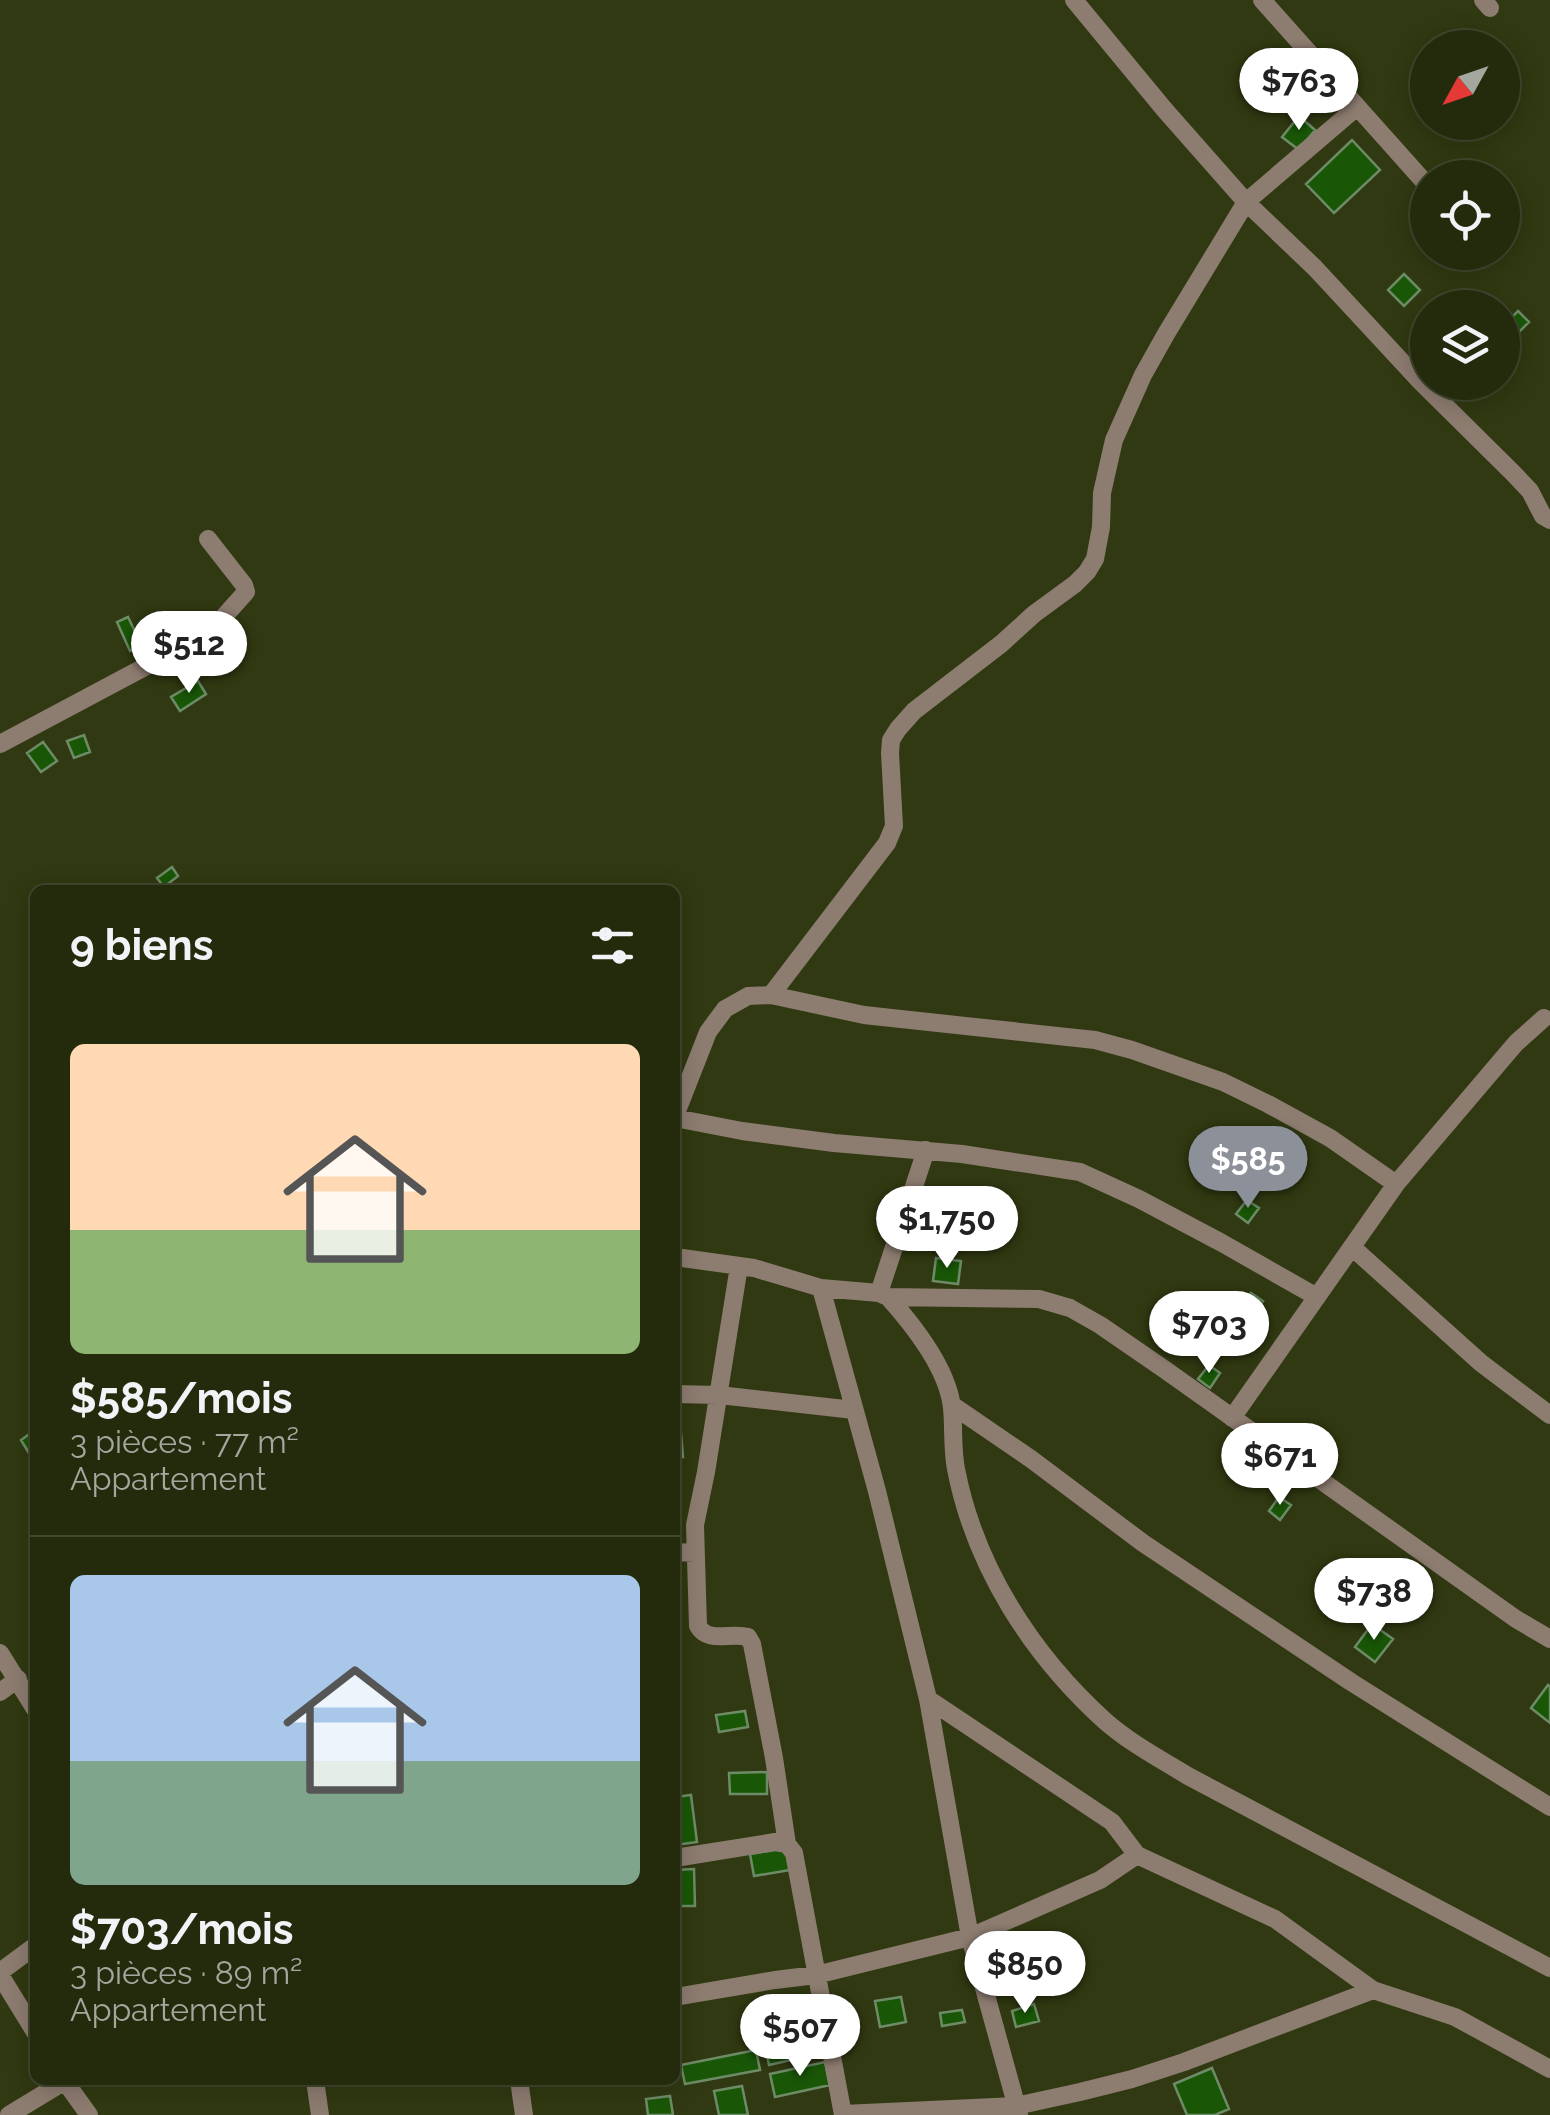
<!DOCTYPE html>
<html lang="fr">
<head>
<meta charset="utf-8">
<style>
	body { margin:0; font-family:Raleway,sans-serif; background:#2c3316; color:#f1f3f6; height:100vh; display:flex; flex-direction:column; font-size:38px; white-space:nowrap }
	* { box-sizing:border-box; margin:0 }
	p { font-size:32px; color:#a3a79d }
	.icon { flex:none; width:55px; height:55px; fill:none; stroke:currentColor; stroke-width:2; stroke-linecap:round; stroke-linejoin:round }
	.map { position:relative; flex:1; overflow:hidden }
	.side { position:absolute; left:30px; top:885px; width:650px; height:1200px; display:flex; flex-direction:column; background:#242b0d; border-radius:15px; box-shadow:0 5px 25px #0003,0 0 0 2px #41472e }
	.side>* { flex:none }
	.needle { width:65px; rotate:230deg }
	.controls { position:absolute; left:1410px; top:30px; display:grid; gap:20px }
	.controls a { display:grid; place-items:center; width:110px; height:110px; border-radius:50%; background:#242b0d; box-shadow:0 5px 25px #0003,0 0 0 2px #41472e; font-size:50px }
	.price { position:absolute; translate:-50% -85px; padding:0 22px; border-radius:35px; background:#fff; color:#222; font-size:32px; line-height:65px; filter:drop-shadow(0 2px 5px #0008) }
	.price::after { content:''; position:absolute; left:50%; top:60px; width:30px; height:22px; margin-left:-15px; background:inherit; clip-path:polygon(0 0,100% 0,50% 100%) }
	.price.current { background:#8c9099; color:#fff }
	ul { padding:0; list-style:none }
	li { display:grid; align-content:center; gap:20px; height:530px; padding:0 40px }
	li+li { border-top:2px solid #41472e }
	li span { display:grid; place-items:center; height:310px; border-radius:15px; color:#555 }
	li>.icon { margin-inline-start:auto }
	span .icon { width:180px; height:180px; fill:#fffc; stroke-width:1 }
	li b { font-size:42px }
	h2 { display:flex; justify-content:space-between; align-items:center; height:120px; padding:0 40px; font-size:42px }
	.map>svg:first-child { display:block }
	.building { fill:#195707; stroke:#6e8b68; stroke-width:2.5 }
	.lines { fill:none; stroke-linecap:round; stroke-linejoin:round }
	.street { stroke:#8d7c70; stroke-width:18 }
</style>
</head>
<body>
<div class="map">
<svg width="1550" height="2115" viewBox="0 0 1550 2115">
	<rect width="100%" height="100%" fill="#303911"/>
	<!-- building -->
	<path class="building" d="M1299 116 1315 130 1299 150 1282 137Z
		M1352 140 1380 170 1334 213 1306 184Z
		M1404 274 1420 290 1404 306 1388 290Z
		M1518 311 1529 322 1511 340 1502 332V327Z
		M128 617 142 646 130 651 117 622Z
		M198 681 206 694 180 711 171 697Z
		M84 735 90 752 74 758 67 741Z
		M43 742 57 761 41 772 27 753Z
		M172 867 178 876 164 887 157 878Z
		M1247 1200 1259 1208 1248 1223 1236 1214Z
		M936 1258 961 1261 958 1284 933 1281Z
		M1251 1293 1263 1301 1252 1316 1240 1307Z
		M1209 1365 1220 1373 1210 1388 1198 1379Z
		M35 1430V1448L29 1453 21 1440Z
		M681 1433 683 1457H675V1434Z
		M1279 1497 1291 1505 1280 1520 1269 1511Z
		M1372 1624 1393 1639 1375 1662 1355 1647Z
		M1548 1685 1550 1687V1723L1531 1708Z
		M745 1711 748 1727 719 1732 716 1715Z
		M767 1772V1794H730L729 1773Z
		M691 1795 697 1842 675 1845V1797Z
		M786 1848 790 1870 754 1876 750 1854Z
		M694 1869 695 1906H675V1870Z
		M901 1997 906 2022 880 2027 875 2001Z
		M797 1999 809 2056 769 2065 757 2008Z
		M1034 2004 1039 2021 1016 2027 1012 2011Z
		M962 2010 965 2022 942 2026 940 2013Z
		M756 2050 760 2070 685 2084 681 2065Z
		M825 2062 830 2085 775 2097 770 2074Z
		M1212 2068 1229 2109 1215 2115H1187L1174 2084Z
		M742 2086 748 2115H719L714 2091Z
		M670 2096 673 2115H648L646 2099Z"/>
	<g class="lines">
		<!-- street -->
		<path class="street" d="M1074 0 1164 109 1246 202 1315 268 1418 379 1514 474 1530 491 1543 516 1550 520
			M1262 0 1428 186
			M1483 0 1490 8
			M0 744 186 645 220 621 246 592 244 585 208 539
			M771 995 887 843 894 826 890 753 891 740 898 729 914 711 1001 644 1034 614 1075 584 1087 572 1095 559 1101 527 1102 493 1114 440 1143 375 1166 334 1246 202 1357 107
			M675 1116 708 1032 725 1009 748 996 771 995 864 1015 1095 1040 1132 1050 1223 1082 1268 1104 1330 1138 1396 1184
			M675 1118 742 1131 834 1143 962 1154 1080 1172 1139 1199 1222 1243 1317 1297
			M1353 1248 1481 1363 1550 1415
			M675 1257 754 1268 821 1288 879 1293 888 1297 1039 1299 1070 1308 1100 1325 1164 1369 1516 1619 1550 1639
			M739 1266 706 1472 695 1525 698 1626C708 1644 731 1632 748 1637L752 1644 774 1758 787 1844
			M821 1288 877 1491 928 1699 970 1937 1019 2115
			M879 1293 926 1150
			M888 1297C914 1326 948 1369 952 1408 954 1428 952 1449 956 1469 975 1567 1032 1655 1105 1721 1130 1743 1160 1759 1188 1776L1550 1968
			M675 1394 719 1395 854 1410
			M952 1405 1031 1459 1143 1543 1351 1682 1550 1807
			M1232 1418 1396 1184 1516 1043 1544 1018
			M675 1552 695 1553
			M0 1653 35 1709
			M0 1692 18 1679
			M928 1699 1112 1822 1137 1855 1275 1919 1373 1990 1455 2017 1550 2069
			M675 1858 775 1842 787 1844 794 1853 843 2115
			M0 1972 35 1946
			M0 1975 35 2032
			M675 1997 775 1980 816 1975 970 1937 1100 1880 1137 1855
			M64 2080 89 2115
			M315 2080 320 2115
			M519 2080 524 2115
			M843 2114 1016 2106 1080 2092 1132 2079 1184 2062 1373 1990
			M9 2115 65 2081"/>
	</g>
</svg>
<div class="controls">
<a><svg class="needle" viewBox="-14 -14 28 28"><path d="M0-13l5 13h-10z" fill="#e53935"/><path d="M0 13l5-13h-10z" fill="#a3a79d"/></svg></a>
<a><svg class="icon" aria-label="locate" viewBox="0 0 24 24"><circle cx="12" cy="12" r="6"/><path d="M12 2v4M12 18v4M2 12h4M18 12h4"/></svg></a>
<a><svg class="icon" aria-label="layers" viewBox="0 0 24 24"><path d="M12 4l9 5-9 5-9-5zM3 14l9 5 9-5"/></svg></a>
</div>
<b class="price" style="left:1299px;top:133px">$763</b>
<b class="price" style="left:189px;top:696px">$512</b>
<b class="price current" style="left:1248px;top:1211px">$585</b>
<b class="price" style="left:947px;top:1271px">$1,750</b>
<b class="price" style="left:1209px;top:1376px">$703</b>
<b class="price" style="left:1280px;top:1508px">$671</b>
<b class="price" style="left:1374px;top:1643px">$738</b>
<b class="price" style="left:1025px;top:2016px">$850</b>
<b class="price" style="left:800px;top:2079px">$507</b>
<section class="side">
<h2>9 biens<svg class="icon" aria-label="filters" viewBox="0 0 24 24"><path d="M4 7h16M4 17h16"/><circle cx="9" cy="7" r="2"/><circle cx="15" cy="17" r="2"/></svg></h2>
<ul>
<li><span style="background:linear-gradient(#ffd9b3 60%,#8fb573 0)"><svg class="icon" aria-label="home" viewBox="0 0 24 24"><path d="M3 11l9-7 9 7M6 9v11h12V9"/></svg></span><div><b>$585/mois</b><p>3 pièces · 77 m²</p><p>Appartement</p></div></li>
<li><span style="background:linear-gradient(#a9c7e8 60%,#7fa58c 0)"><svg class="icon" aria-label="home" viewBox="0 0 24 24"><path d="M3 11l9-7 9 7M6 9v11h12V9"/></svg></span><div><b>$703/mois</b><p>3 pièces · 89 m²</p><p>Appartement</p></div></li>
</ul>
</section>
</div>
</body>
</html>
